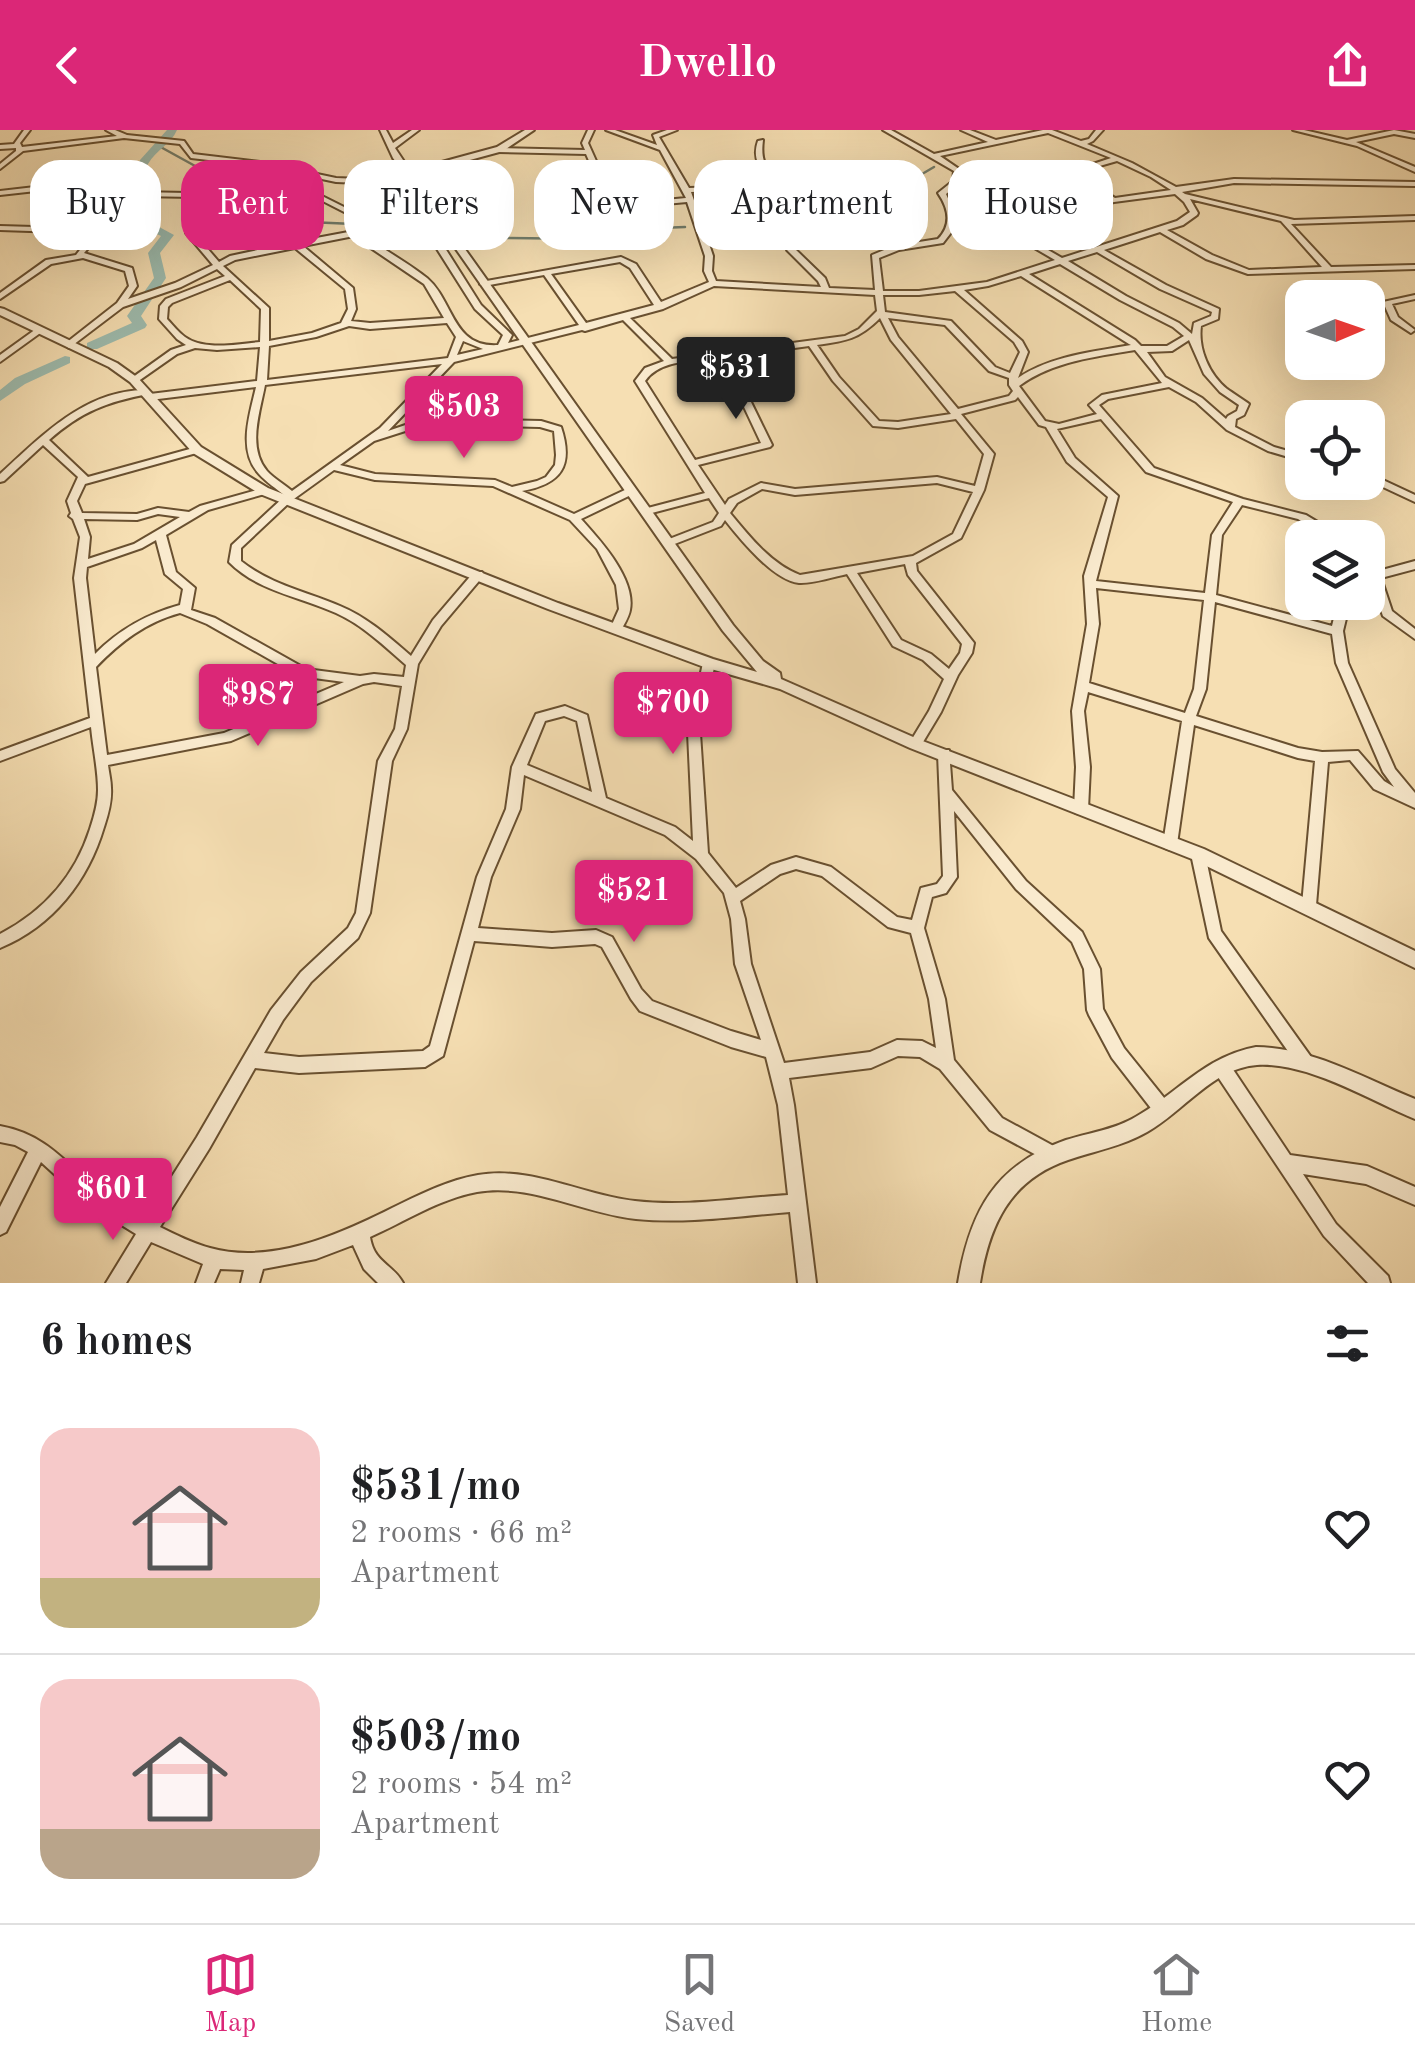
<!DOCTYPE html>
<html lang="en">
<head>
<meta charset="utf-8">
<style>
	body { margin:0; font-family:"Old Standard TT",serif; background:#f2f2f2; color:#202124; height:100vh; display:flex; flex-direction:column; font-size:38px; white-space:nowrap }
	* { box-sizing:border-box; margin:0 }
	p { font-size:32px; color:#757577 }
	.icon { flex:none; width:55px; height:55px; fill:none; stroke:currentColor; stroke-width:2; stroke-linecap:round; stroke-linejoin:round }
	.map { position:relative; height:1153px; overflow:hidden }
	.sheet { display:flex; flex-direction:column; background:#fff; flex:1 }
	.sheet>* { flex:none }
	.banner { position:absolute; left:30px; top:30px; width:1355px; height:90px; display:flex; gap:20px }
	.needle { width:65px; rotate:88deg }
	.tools { position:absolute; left:1285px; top:150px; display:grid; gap:20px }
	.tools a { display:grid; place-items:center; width:100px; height:100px; border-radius:20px; background:#fff; box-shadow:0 10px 40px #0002; font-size:50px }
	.price { position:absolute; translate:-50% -85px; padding:0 22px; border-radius:10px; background:#db2777; color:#fff; font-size:32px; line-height:65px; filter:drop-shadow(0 2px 5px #0008) }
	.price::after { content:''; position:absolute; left:50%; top:60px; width:30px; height:22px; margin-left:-15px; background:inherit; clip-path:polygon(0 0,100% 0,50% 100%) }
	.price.active { background:#222; color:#fff }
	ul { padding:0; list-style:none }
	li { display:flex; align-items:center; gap:30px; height:250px; padding:0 40px }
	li+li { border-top:2px solid #e0e0e0 }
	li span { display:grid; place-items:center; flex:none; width:280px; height:200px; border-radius:30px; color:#555 }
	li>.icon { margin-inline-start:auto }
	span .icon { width:120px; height:120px; fill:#fffc; stroke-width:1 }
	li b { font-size:42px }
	h2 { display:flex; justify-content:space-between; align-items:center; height:120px; padding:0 40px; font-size:42px }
	.chip { padding:0 35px; border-radius:30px; background:#fff; box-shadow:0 10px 40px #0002; font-size:35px; line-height:90px }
	.chip.active { background:#db2777; color:#fff }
	header { display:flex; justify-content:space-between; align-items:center; height:130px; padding:0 40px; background:#db2777; color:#fff; font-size:45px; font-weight:800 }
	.menu { display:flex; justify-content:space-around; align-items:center; height:140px; border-top:2px solid #e0e0e0; background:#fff; font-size:28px; color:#757577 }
	.menu a { display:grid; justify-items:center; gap:5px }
	.menu .active { color:#db2777 }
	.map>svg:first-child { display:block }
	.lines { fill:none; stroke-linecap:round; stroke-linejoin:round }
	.stream { stroke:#757e6b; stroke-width:2.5 }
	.river { fill:#9dbcaf; fill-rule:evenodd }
	.minor-casing { stroke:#695030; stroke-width:4 }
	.tertiary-casing { stroke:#695030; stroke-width:4 }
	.minor { fill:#f9eace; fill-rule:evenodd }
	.tertiary { fill:#f9eace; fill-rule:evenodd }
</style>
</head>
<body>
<header><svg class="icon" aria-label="back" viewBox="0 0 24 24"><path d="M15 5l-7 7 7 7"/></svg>Dwello<svg class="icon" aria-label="share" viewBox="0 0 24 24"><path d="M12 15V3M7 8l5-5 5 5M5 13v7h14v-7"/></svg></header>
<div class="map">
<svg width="1415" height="1153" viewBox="0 0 1415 1153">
	<rect width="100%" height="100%" fill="#f6dfb3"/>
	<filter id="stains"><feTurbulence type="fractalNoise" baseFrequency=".002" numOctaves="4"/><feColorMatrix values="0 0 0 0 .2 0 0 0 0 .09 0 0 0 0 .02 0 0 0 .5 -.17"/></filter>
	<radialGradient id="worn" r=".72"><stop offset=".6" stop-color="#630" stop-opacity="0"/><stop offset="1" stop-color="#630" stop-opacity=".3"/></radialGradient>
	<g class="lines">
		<!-- stream -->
		<path class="stream" d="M157 15 206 42 235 49 239 64 232 79 308 92 354 94 380 87 418 89
			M765 86 816 77 861 58 905 54 934 37
			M456 90 501 108 596 109 619 107 633 99 685 97
			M707 95 756 87"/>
		<!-- river -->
		<path class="river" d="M167 0H177C171 14 156 20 148 34 142 46 143 55 133 66L155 85 150 92 174 105 160 123 166 148 141 186 147 195 145 198 97 219H87V213L132 193 127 186 154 148 148 123 161 106 139 96 137 93 142 86 120 66 132 52 140 30Z
			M65 226 70 227V233L25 254 0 271V260L15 248Z"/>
		<!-- minor casing -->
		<g class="minor-casing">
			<path id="minor" d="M24 0H30L20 13 22 17 117 6 106 0H115L127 5 184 11 193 24 260 32 336 48 360 49 401 39 393 28 380 0H386L393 13 412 0H419L395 18 413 45 411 46H407L404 43 360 53 336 52 260 36 191 28 180 14 124 8 23 21 0 39V34L16 21V18L0 19V15L14 14Z
				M588 0H594L588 13 614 71 623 74 686 68 660 20 606 0H615L657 15 653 5 667 0H677L659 7 689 58 776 55C762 41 751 31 758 11L763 10C760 35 767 38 785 55L784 62 793 73 795 119 825 148 829 158 875 160 872 125 894 116 938 109C952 95 949 79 938 63L953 51 954 41 883 0H891L934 24 988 12 961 0H970L996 10 1043 0H1052L1081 11 1089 9 1096 0H1103L1093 11 1087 14 1132 33 1176 57 1234 49 1415 52V56L1234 53 1182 62 1185 64 1294 90 1415 86V90L1291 94 1331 137 1415 135V139L1248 144 1206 129 1160 102 1104 120 1166 155 1219 179 1218 189 1201 196C1198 219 1209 244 1227 259 1234 264 1242 269 1249 274L1244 285 1236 289 1235 297 1274 317 1302 325V331L1268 321 1227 300 1196 272 1169 257 1108 269 1099 275 1154 338 1243 369 1306 385 1341 406 1342 408H1328L1298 389 1242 375 1222 405 1216 465 1332 496 1338 472H1350L1343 501 1348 533 1395 639 1415 663V678L1374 659 1350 630 1328 632 1316 775 1314 779 1309 781 1304 779 1302 775 1315 631 1298 628 1194 595 1177 714 1175 718 1170 720 1165 718 1163 714 1182 591 1088 562 1084 581 1090 637 1088 679 1086 683 1081 684 1076 683 1074 679 1076 637 1072 581 1087 494 1084 446 1108 367 1067 332 1046 297 1039 295 1018 267 1015 270 961 284 994 324 984 360 961 408 916 433 917 441 974 513 972 523 958 545 941 582 920 617H910L909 614 929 581 944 549 923 530 893 516 847 444C834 447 811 454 799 453 773 450 740 409 725 390L721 396 672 415H664L663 413 664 411 713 392 719 383 709 368 648 384 643 381 644 379 705 363 635 251 645 238 664 231 623 190 585 201 582 200 454 232 388 301 423 289 466 283 497 290 541 291 561 297C574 336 561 354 522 361L574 384 627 359H635V363L581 389C600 410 636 449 630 480 629 487 623 496 620 502H612L610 499 619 479 616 455 597 419 570 390 493 356 375 350 334 340 291 371 241 418V431C271 455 305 461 340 476 367 487 389 507 411 526L433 490 474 442H482L484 445 441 496 418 534 407 599 392 631 370 783 358 808 311 852 283 890 264 923 299 927 423 921 430 916 477 747 506 679 512 637 536 584 565 576 587 585 606 668 675 697 693 711 688 603 703 533 709 529 715 533 700 603 708 723 736 758 771 735 796 727 831 737 897 787 912 790 921 758 937 754 943 746 938 624 939 620H949L952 660 1026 751 1082 802 1100 839 1103 879 1124 918 1169 974 1171 980 1169 986 1163 988 1157 986 1112 928 1089 885 1087 880 1084 839 1072 812 1016 759 954 681 957 747 946 763 932 767 924 798 945 869 954 930 1002 988 1059 1019 1062 1025 1059 1031 1053 1034 990 1000 940 939 920 927 898 926 871 938 789 948 794 975 816 1153H798L790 1082C739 1086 687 1094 636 1089 582 1083 532 1053 477 1062 439 1069 404 1092 370 1107 374 1133 393 1134 403 1153H378L364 1139 353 1115 316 1129 263 1139 259 1153H241L244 1140 220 1139 214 1153H196L203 1134 151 1112 126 1153H106L136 1104 86 1073 41 1032 6 1102 0 1105V1077L28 1022 15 1015 0 1012V996C45 1004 65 1032 98 1060 112 1071 129 1080 145 1089L197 1007 271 880 301 842 348 798 356 783 378 631 395 599 402 556 374 552 363 554 231 611 108 635C109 643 111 651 111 658 112 671 108 685 104 697 88 751 53 796 0 818V804C44 781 75 746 90 699 94 687 98 673 98 660 98 640 93 618 91 597L0 631V621L90 588 74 448 80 407 73 389 69 386 71 383 67 371 78 347 43 315 4 351 0 352V344C43 305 86 259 148 260V264C107 272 82 281 49 310L88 347 197 317 202 320 200 322 85 354 77 371 82 383 137 384 158 378 189 382 200 376 264 358 268 359V363L208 380 166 405 176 442 195 458 191 480 215 488 306 539 360 546 374 544 404 547 406 535C384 516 363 495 336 483 299 466 259 462 229 432L232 415 285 366C277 359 266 352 259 344 237 320 250 284 256 257L150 270 145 267 150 264 257 251 260 217 217 220 195 218 177 224 137 252 129 250 171 220 186 215 177 209 159 189 160 176 166 169 225 146 217 139 181 157 123 177 69 218 65 215 66 213 117 173 129 156 125 141 83 128 51 134 0 169V163L46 130 76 125 90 107V103L0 100V96L68 98 123 64 137 62 238 64 310 60 356 83 406 67 410 69 409 71 362 86 367 99 403 92 438 107 481 175 512 205 508 213 579 195 544 145 484 156 480 154 481 152 621 127 636 134 661 172 709 152 704 141 705 126 687 72 622 78 607 72 586 24 498 22 495 20 498 18 585 20 582 13ZM1048 3 1111 28 1066 43 1108 69C1057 83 1007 86 955 84L946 64 956 56 978 57 987 69 1004 73H1007V69L993 65 986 57 1001 58 1027 52 1023 50 1001 54 960 52 959 39 940 26ZM1117 31 1151 47 1171 60 1115 68 1075 43ZM778 59 776 62 785 73 786 87 696 76 691 62ZM309 64 356 88 360 96 359 100 295 112 230 126 219 132 194 103 202 67 238 68ZM1175 64 1184 72 1190 82 1177 91 1062 128 1022 105H1019V109L1055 130 987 152 919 161H883L879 128 899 120 943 113 953 100 956 88 1014 89 1053 86 1114 72ZM137 66 195 67 186 103 213 135 175 153 128 169 137 156 132 138 84 123 98 107V101L94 99 77 98 128 68ZM1190 69 1281 91 1322 137 1249 140 1212 125 1167 100 1183 95 1197 85 1198 83ZM698 81 786 92 787 120 818 151 821 157 716 151 712 141 713 126ZM402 96 432 111 475 179 503 205 498 215C452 218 454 171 427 148 408 133 386 121 366 107L367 104ZM359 105V110L424 154 444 188 370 193 351 191 356 179 353 158 303 116ZM295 118 345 159 348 179 341 193 312 203 269 211V178L223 136 235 130ZM1097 122 1160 159 1212 182 1211 186 1194 193 1192 204 1179 193 1126 166 1068 131ZM620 132 630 138 654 175 586 193 551 144ZM1060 134 1120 170 1173 197 1184 206 1167 216H1141L1135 210 1029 144ZM1021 146 1129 214 1131 215C1092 222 1050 226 1018 248L1028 222 1022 211 964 160 988 156ZM230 150 261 179 260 212C238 214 204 221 185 207 178 202 173 195 167 189L168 177 172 173ZM714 156 875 165 877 181 859 199 845 206 672 229 630 188 663 179ZM955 161 1014 212 1020 222 1010 243 995 237 951 191 885 182 883 165H919ZM880 188 891 210 951 284 898 292 879 291 839 247 817 215C846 211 859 209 880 188ZM888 188 945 195 989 241 1009 248V255L1013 261 1009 266 958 279 898 207ZM447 193 456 207 448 228 267 250 269 216 316 207 349 196 370 199ZM1189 210 1204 244 1220 262 1239 275 1237 281 1228 286 1226 289 1202 268 1165 247 1147 222 1172 221ZM463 211 483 219 457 225ZM809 216 833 251 873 296 898 298 956 289 984 324 975 356 937 347 795 359 761 353 729 369 725 375 698 335 770 317 772 315 729 227ZM1135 220 1162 253 1102 265 1089 275 1097 284 1059 294 1045 291 1019 256C1053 231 1095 227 1135 220ZM721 228 761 313 695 330 645 251C660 229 696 231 721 228ZM442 234 380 298 292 361C284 354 273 348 267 341 247 317 260 282 265 255ZM466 289 497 296 540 297 554 301 556 325 555 335 546 347 537 351 512 357 495 350 375 344 340 335 374 311 424 295ZM1101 289 1146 342 1233 372 1212 405 1205 463 1096 451 1118 366 1075 328 1057 299ZM937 353 973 362 953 404 913 426 800 445C771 434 749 406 730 383L737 373 762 359 795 365ZM158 384 180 387 134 414 88 429 90 407 84 389 137 390ZM156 410 165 444 183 459 180 475C147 484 120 499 95 524L86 448 87 437 142 418ZM905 434 908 445 962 514 960 523 949 539 931 524 901 510 857 443ZM1096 458 1204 470 1194 559 1185 583 1089 553 1099 494ZM1215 472 1332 504 1336 533 1383 642 1394 657 1384 651 1358 621 1322 622 1298 618 1196 586 1206 559ZM180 483 207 494 299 546 344 552 224 603 107 625 96 537C120 512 146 492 180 483ZM564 586 577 591 592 662 527 635 545 591ZM524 645 665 705 696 729 724 763 731 789 735 834 761 910 731 901 652 871 641 859 612 807 596 800 552 803 478 798 491 747 520 679ZM796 739 822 746 888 797 911 803 929 869 936 918 922 911 897 910 870 922 784 933 751 834 745 789 740 771 780 744ZM474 811 552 817 595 814 602 817 631 869 640 881 731 917 766 927 778 975 788 1065C737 1068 686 1077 635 1071 582 1065 532 1036 478 1045 448 1050 419 1065 392 1078 338 1105 271 1135 210 1118 192 1113 176 1105 160 1097L209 1019 255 938 299 943 425 937 443 926Z
				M1293 0H1304L1347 10 1394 0 1415 4V8L1394 4 1356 12 1415 37V42L1357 16Z
				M96 50H99V54L0 65V61Z
				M1415 165V169L1392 174 1398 187 1415 200 1411 203 1391 190 1383 172Z
				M36 199 43 201 0 232V225Z
				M1368 343 1415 365V372L1368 350Z
				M1415 431V439L1381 448 1392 481 1415 499V509L1383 486 1371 451H1368V445L1371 443Z
				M1198 718 1203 720 1205 724 1221 801 1311 927 1313 932 1311 937 1305 940 1299 937 1209 808 1191 724 1193 720Z
				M1222 930 1228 932 1290 1025 1367 1036 1415 1057V1075L1366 1054 1303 1044 1336 1094 1388 1146 1390 1153H1368L1324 1106 1216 944 1214 938 1216 932Z"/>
		</g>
		<!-- tertiary casing -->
		<g class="tertiary-casing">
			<path id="tertiary" d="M525 0H534L503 21 422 43 415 49 733 495 763 531 780 543 781 549 920 610 1204 719 1415 821V838L1192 729 910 618 780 559 704 537 548 479 260 364 193 323 130 252 109 237 0 185V178L4 179 117 233 138 248 201 317 268 358 558 473 713 529 757 542 723 501 407 49 416 39 497 17Z
				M1256 917C1313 918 1363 948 1415 969V989C1369 970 1308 932 1257 935 1213 938 1183 982 1147 1002 1123 1016 1094 1021 1068 1030 1009 1050 989 1096 980 1153H958C970 1081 995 1035 1066 1010 1088 1003 1112 1000 1132 989 1176 965 1205 926 1256 917Z"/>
		</g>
		<!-- minor -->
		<use href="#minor" class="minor"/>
		<!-- tertiary -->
		<use href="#tertiary" class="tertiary"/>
	</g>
	<rect width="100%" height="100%" filter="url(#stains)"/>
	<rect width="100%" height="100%" fill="url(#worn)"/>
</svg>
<div class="tools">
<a><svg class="needle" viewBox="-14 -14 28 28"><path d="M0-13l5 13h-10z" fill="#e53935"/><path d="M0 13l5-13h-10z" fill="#757577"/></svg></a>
<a><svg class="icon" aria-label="locate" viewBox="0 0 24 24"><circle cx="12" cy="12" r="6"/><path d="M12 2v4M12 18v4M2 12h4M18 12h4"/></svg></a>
<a><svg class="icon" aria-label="layers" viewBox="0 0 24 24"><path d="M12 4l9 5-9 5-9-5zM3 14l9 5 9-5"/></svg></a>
</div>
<b class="price active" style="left:736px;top:292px">$531</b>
<b class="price" style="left:464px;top:331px">$503</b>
<b class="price" style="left:258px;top:619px">$987</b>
<b class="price" style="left:673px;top:627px">$700</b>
<b class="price" style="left:634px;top:815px">$521</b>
<b class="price" style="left:113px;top:1113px">$601</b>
<div class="banner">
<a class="chip">Buy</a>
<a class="chip active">Rent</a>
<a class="chip">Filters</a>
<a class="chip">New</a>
<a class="chip">Apartment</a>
<a class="chip">House</a>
</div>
</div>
<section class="sheet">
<h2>6 homes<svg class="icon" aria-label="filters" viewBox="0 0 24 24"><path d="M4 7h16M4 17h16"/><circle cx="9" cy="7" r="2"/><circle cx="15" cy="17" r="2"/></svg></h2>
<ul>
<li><span style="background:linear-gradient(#f6c9c9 75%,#c2b280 0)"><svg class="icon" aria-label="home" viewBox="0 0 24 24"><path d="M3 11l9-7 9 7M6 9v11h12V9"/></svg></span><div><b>$531/mo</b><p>2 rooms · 66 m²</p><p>Apartment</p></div><svg class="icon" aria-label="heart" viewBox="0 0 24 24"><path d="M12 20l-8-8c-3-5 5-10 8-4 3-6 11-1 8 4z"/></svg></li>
<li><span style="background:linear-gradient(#f6c9c9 75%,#b9a48a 0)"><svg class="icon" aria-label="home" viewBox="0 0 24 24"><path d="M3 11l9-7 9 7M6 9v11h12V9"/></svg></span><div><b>$503/mo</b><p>2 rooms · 54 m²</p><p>Apartment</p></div><svg class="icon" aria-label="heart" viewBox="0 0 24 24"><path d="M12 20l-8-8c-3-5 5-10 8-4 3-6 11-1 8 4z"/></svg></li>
</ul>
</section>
<nav class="menu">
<a class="active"><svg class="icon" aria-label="map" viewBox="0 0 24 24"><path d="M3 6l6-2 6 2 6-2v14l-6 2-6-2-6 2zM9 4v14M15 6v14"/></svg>Map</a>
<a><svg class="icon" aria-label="saved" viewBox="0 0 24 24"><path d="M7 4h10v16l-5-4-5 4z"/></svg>Saved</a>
<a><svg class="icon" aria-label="home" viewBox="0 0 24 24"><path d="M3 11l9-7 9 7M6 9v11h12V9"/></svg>Home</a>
</nav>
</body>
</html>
